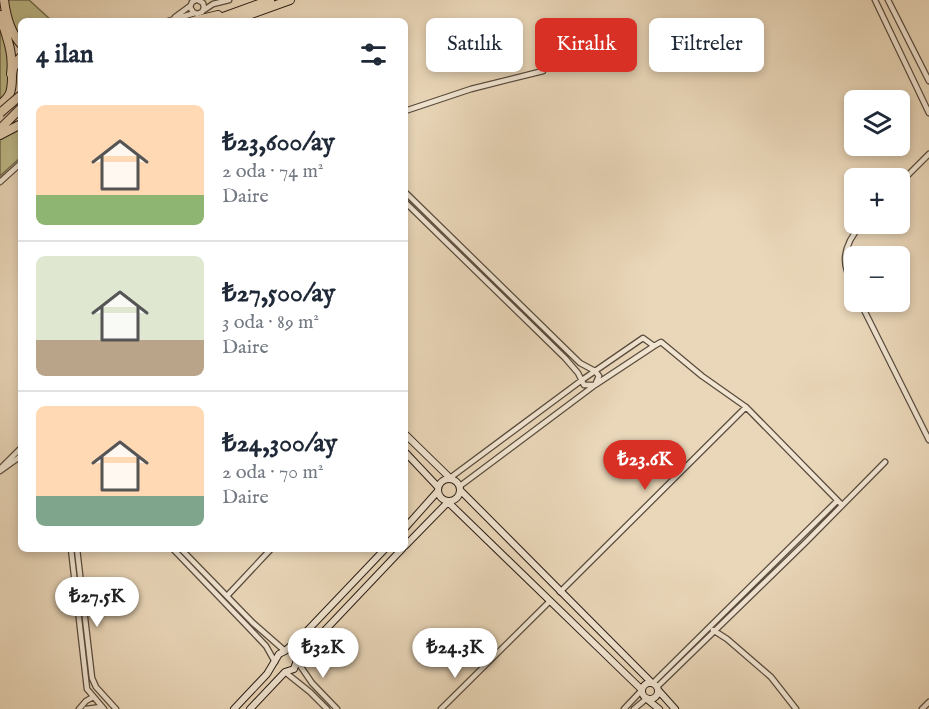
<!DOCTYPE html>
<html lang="tr">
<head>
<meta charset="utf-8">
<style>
	body { margin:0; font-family:"IM FELL English",serif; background:#f2f2f3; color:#1f2937; height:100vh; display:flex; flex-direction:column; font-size:22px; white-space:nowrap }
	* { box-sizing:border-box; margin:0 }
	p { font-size:20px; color:#747a83 }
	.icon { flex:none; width:33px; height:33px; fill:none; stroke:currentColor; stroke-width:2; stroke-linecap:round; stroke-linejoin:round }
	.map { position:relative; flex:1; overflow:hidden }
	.sheet { position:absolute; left:18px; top:18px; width:390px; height:534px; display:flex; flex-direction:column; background:#fff; border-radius:9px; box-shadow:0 3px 9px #0003 }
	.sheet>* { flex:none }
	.top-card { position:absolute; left:426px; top:18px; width:412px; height:54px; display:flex; gap:12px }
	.buttons { position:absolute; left:844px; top:90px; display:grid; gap:12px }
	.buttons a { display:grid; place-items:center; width:66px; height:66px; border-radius:9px; background:#fff; box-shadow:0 3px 9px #0003; font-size:30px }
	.price { position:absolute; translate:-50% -51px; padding:0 14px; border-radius:21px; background:#fff; color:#222; font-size:20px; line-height:39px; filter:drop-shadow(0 2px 3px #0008) }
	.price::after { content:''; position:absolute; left:50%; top:36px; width:18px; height:14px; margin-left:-9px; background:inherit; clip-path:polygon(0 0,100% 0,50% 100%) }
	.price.on { background:#d93025; color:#fff }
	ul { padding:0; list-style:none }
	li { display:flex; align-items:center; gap:18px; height:150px; padding:0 18px }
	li+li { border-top:2px solid #e0e1e3 }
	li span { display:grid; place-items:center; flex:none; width:168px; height:120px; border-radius:9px; color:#555 }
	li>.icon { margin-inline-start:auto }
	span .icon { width:72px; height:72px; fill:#fffc; stroke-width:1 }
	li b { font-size:26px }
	h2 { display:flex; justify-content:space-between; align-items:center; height:72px; padding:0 18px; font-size:26px }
	.pill { padding:0 21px; border-radius:9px; background:#fff; box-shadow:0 3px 9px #0003; font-size:21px; line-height:54px }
	.pill.on { background:#d93025; color:#fff }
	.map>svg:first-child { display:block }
	.green { fill:#bebc8a; stroke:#746c50; stroke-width:1.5 }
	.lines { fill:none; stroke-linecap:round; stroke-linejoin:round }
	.street-casing { stroke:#594c3e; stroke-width:7 }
	.secondary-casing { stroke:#291d15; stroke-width:8 }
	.highway-casing { stroke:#291d15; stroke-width:10 }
	.street { stroke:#f1e5d2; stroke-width:4.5 }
	.secondary { stroke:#f1e5d2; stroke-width:6 }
	.highway { stroke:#ead7b9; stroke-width:8 }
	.highway-bridge-casing { stroke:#291d15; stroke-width:10; stroke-linecap:butt }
	.highway-bridge { stroke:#ead7b9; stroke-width:8 }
</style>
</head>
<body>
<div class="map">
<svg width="929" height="709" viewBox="0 0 929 709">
	<rect width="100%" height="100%" fill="#ead7b9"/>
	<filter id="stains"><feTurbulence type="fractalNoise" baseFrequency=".00333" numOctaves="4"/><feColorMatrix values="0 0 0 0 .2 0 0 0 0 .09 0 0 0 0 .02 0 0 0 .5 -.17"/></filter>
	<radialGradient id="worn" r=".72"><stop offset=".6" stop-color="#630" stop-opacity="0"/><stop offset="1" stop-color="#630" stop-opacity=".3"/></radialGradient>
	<!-- green -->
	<path class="green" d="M7 0H29L52 21H21V39L12 21Z
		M0 29 10 53 8 89 0 103Z
		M21 127V157L0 176V140L6 135Z"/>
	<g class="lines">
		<!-- street casing -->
		<g class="street-casing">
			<path id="street" d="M196 0 192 2 190 7 193 12 197 14 202 12 204 8 203 3 198 0
				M875 0 929 113
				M888 0 929 81
				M204 10 213 4 229 0
				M175 17 190 6
				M168 21 195 13
				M405 111 471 89 543 71
				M0 182 21 163
				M900 183 929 154
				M405 192 580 363 595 371 599 376 595 385H584L578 373 565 358 405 202
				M855 289C853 282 849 278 847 271 841 253 850 237 862 224
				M860 302 929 440
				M0 469 21 448
				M0 471 21 456
				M450 478 582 380 643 338 654 346 661 342 702 376 746 407 842 505
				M460 486 595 385 654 346
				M71 549 87 689 104 709
				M77 549 92 678 96 687 116 709
				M173 549 249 628 266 646 275 662
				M181 549 253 623 285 651
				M560 592 746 407
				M227 596 271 549
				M713 630 727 639 771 677 796 709
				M297 661 312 683 337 709
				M285 672 310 692 327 709
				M653 683 837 501
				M657 687 805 543 885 462
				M79 709 86 701 93 697
				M86 709 101 707
				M441 709 550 601
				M624 709 641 691
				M634 709 646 699
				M922 709 929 702"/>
		</g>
		<!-- secondary casing -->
		<g class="secondary-casing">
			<path id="secondary" d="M405 434 450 478
				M405 452 438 487
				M438 490a11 11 0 1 1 22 0a11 11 0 1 1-22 0Z
				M461 491 652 683
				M405 528 438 491
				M405 546 448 502 641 689
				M642 691a8 8 0 1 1 16 0a8 8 0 1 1-16 0Z
				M658 690 675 709
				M648 700 659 709
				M234 709 267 674 279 654 285 651 306 632 385 549
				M250 709 285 672 294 669 297 660 310 646 402 549"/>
		</g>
		<!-- highway casing -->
		<g class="highway-casing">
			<path id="highway" d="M4 0C6 16 10 32 21 44
				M0 15C6 36 14 52 11 74
				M193 21 218 15
				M212 21 270 0
				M232 21 290 0
				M0 105C3 102 8 98 10 93 15 78 7 70 21 57
				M0 129 21 108
				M0 135 21 124"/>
		</g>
		<!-- street -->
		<use href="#street" class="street"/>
		<!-- secondary -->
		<use href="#secondary" class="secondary"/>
		<!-- highway -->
		<use href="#highway" class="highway"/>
		<!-- highway-bridge casing -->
		<g class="highway-bridge-casing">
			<path id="highway-bridge" d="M0 113 21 95"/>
		</g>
		<!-- highway-bridge -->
		<use href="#highway-bridge" class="highway-bridge"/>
	</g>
	<rect width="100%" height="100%" filter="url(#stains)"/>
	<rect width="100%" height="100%" fill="url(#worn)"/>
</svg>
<div class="buttons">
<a><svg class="icon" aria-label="layers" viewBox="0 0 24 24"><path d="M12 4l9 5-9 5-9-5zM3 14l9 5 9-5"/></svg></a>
<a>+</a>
<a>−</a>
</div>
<b class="price on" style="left:645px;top:491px">₺23.6K</b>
<b class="price" style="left:97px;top:628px">₺27.5K</b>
<b class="price" style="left:323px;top:679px">₺32K</b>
<b class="price" style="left:455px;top:679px">₺24.3K</b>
<div class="top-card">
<a class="pill">Satılık</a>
<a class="pill on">Kiralık</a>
<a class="pill">Filtreler</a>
</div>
<section class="sheet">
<h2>4 ilan<svg class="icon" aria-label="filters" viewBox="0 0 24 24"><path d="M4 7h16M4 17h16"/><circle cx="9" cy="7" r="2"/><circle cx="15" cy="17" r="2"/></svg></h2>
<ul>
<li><span style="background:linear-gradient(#ffd9b3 75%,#8fb573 0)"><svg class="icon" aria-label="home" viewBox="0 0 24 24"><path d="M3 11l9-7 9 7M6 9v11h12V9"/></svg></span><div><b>₺23,600/ay</b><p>2 oda · 74 m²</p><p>Daire</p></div></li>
<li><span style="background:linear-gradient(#dfe7d0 70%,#b9a48a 0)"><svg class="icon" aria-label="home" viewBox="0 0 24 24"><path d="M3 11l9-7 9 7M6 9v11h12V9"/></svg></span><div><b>₺27,500/ay</b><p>3 oda · 89 m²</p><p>Daire</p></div></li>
<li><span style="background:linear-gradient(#ffd9b3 75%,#7fa58c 0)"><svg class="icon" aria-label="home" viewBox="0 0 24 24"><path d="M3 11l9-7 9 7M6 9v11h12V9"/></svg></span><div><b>₺24,300/ay</b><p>2 oda · 70 m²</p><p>Daire</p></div></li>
</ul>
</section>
</div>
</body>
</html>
